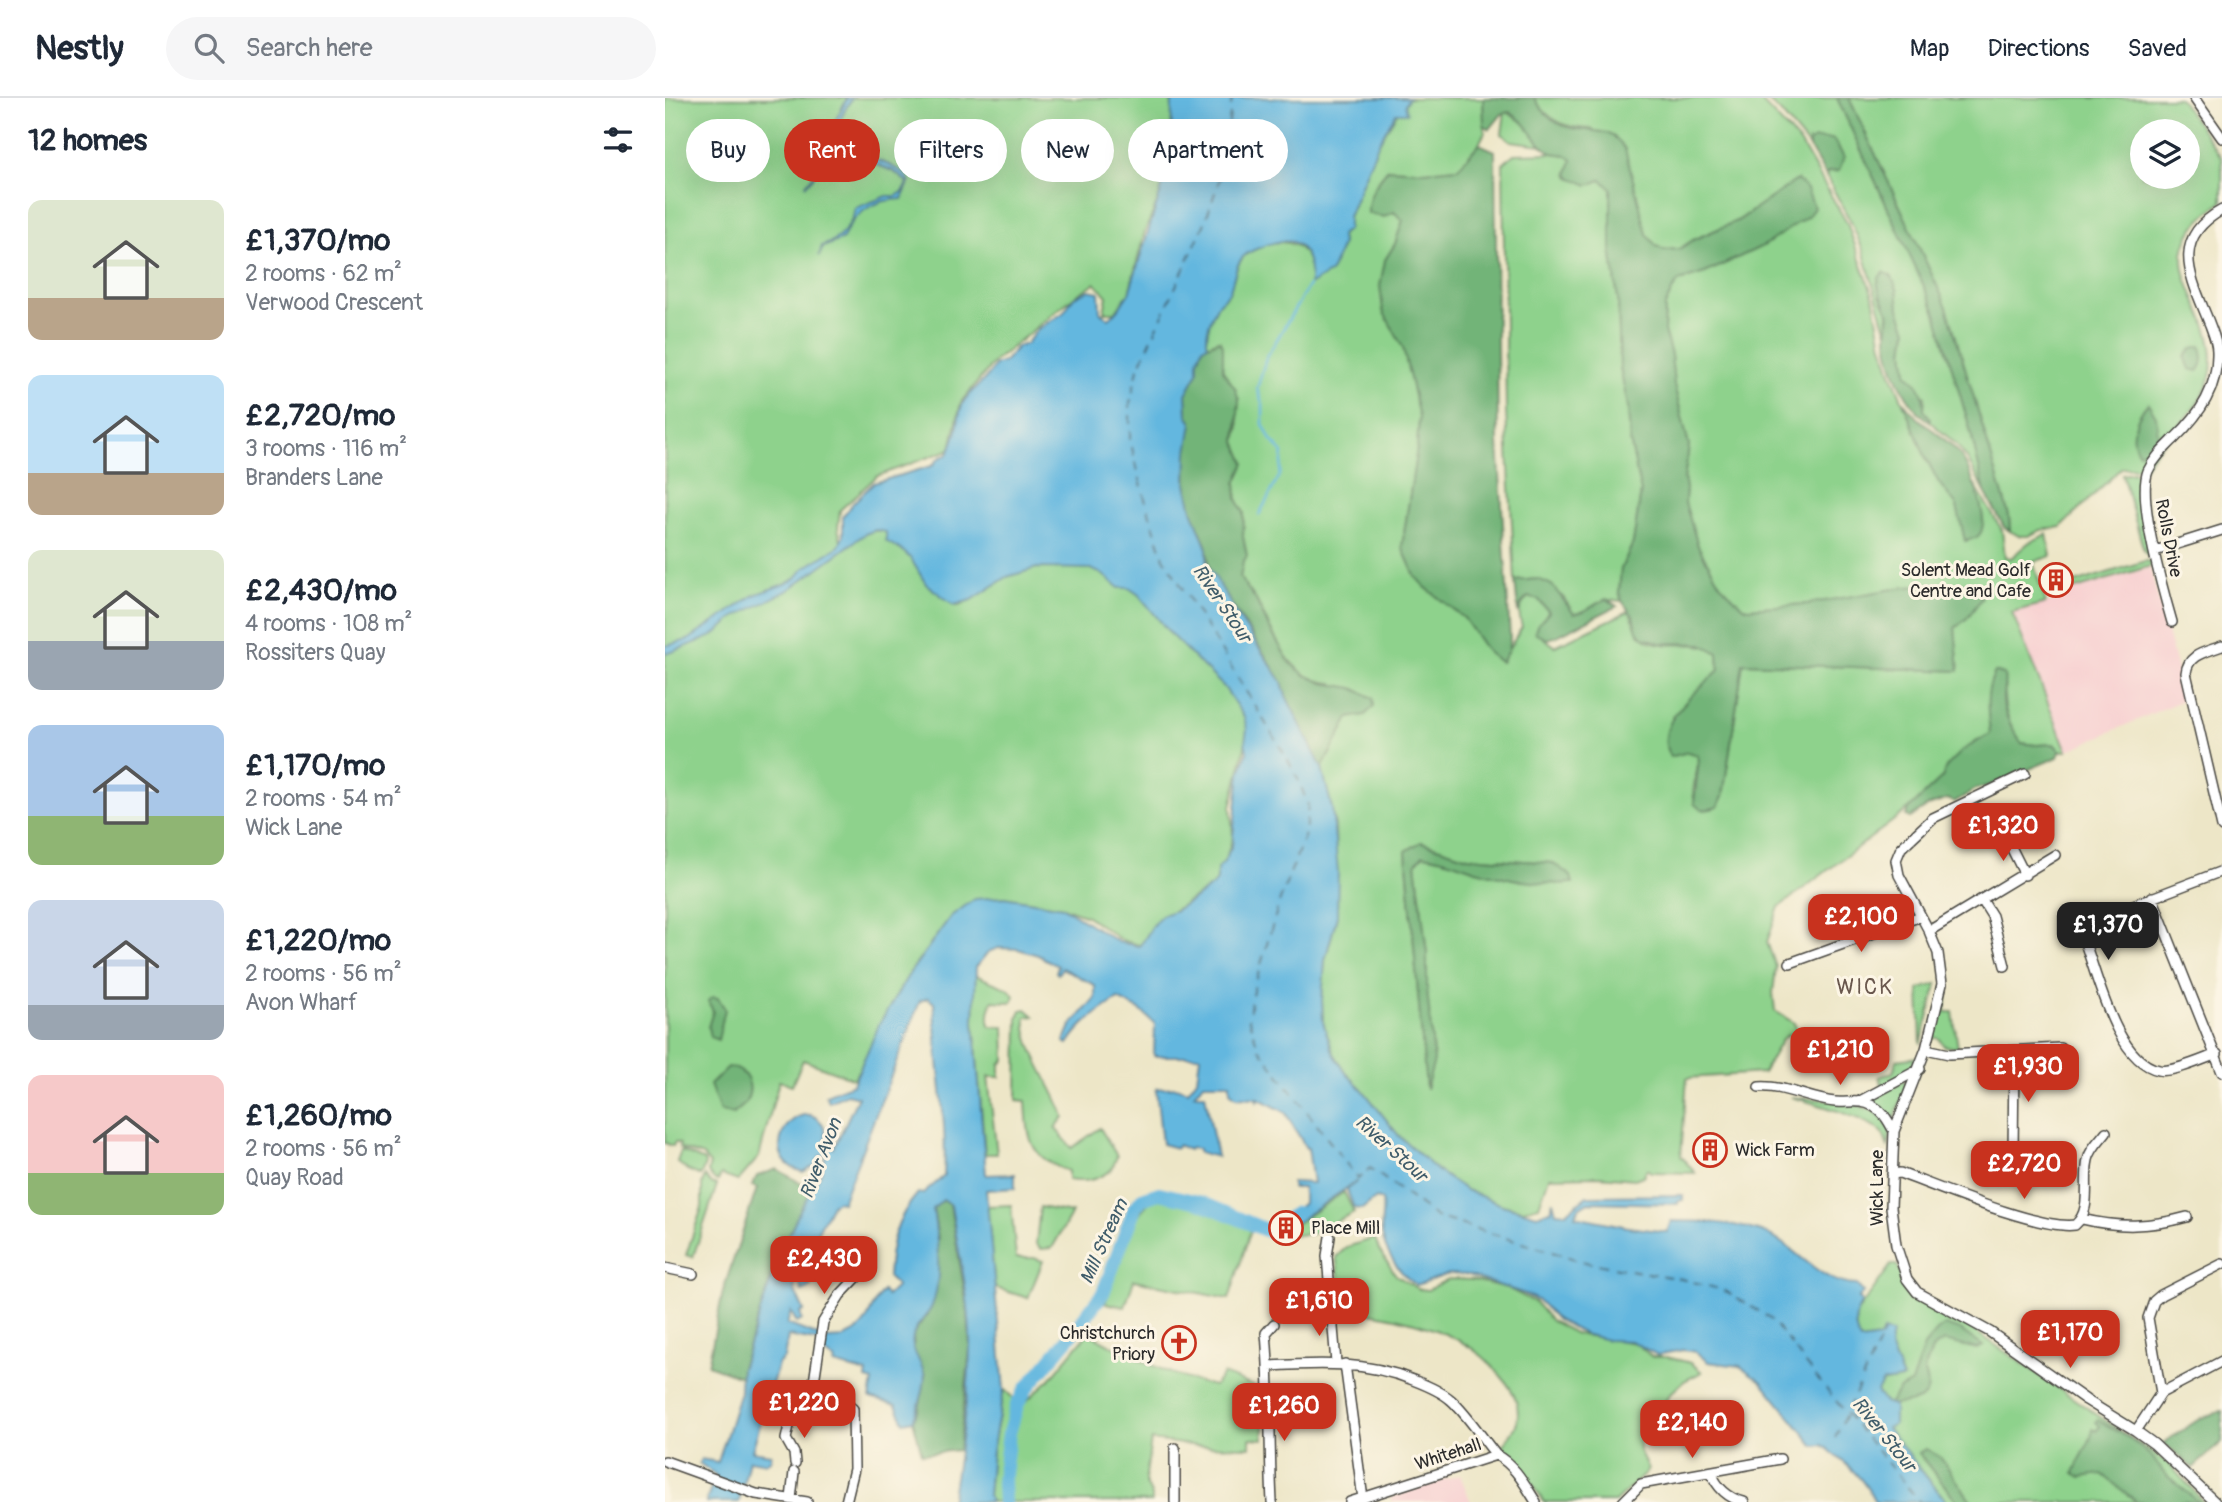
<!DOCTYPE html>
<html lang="en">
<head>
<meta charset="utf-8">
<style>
	body { margin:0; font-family:Pangolin,sans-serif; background:#f6f6f7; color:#1f2937; height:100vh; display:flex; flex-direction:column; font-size:26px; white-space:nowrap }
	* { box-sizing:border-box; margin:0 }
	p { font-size:23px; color:#747a83 }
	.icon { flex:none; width:38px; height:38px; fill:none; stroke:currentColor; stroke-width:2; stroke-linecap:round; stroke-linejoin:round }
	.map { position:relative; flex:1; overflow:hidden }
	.drawer { display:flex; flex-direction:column; background:#fff; width:665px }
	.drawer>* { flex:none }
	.top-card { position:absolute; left:21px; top:21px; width:665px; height:63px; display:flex; gap:14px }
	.buttons { position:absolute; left:1465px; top:21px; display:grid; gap:14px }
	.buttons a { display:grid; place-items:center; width:70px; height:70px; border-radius:50%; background:#fff; box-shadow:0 7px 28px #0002; font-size:35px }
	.price { position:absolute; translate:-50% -60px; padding:0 16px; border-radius:14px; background:#c8321e; color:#fff; font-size:23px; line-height:46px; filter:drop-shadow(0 2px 4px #0008) }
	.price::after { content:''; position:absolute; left:50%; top:42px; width:21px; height:16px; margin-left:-10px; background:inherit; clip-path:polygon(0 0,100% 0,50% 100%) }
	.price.current { background:#222; color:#fff }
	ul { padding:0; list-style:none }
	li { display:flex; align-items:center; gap:21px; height:175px; padding:0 28px }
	li span { display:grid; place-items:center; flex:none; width:196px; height:140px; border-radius:14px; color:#555 }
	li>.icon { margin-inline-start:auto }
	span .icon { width:84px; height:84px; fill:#fffc; stroke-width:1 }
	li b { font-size:30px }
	h2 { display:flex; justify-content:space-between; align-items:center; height:84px; padding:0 28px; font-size:30px }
	.pill { padding:0 24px; border-radius:32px; background:#fff; box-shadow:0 7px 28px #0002; font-size:24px; line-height:63px }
	.pill.current { background:#c8321e; color:#fff }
	header { display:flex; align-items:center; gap:42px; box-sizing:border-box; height:98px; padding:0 35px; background:#fff; border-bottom:2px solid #e0e1e3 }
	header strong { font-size:33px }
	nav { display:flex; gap:38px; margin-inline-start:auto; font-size:24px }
	.search { width:490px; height:63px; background:#f6f6f7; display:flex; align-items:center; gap:18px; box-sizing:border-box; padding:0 24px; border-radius:38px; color:#747a83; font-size:26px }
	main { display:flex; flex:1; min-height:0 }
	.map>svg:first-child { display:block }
	.built { fill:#f7cfd0 }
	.green { fill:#8ed28c; stroke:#5c7e5c; stroke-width:2; fill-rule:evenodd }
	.forest { fill:#72b478; stroke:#4e7052; stroke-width:2 }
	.water { fill:#64b7df; stroke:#487185; stroke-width:2; fill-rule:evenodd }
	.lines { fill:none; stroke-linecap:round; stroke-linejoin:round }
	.stream { stroke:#64b7df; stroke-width:2.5 }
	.river { stroke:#64b7df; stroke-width:14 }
	.ferry { stroke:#3f5c6a; stroke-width:2; stroke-dasharray:9 7; stroke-linecap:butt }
	.minor-casing { stroke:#484742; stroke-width:12 }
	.minor { stroke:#fff; stroke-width:9 }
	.labels { text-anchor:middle; stroke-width:6; stroke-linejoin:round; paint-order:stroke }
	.street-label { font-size:18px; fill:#2b2b2b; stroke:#fcf5e5 }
	.poi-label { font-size:18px; fill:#2b2b2b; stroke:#fcf5e5; text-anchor:end }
	.water-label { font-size:19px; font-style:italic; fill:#3f5c6a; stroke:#fcf5e5 }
	.quarter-label { font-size:21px; letter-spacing:2px; fill:#69574d; stroke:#fcf5e5 }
</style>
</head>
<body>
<header>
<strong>Nestly</strong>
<div class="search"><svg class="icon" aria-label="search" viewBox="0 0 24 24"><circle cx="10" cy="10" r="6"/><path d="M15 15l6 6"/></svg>Search here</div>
<nav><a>Map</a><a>Directions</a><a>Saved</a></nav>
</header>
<main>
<section class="drawer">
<h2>12 homes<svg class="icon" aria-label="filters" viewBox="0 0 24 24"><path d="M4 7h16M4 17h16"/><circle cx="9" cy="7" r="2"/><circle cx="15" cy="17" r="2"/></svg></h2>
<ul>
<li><span style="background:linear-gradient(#dfe7d0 70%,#b9a48a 0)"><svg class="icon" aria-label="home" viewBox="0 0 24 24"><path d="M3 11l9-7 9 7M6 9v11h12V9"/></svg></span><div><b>£1,370/mo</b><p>2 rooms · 62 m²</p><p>Verwood Crescent</p></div></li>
<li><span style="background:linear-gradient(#bfe0f5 70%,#b9a48a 0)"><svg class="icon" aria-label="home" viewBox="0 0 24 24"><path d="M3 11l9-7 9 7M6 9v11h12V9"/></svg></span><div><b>£2,720/mo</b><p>3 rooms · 116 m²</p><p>Branders Lane</p></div></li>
<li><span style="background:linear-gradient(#dfe7d0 65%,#9aa5b1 0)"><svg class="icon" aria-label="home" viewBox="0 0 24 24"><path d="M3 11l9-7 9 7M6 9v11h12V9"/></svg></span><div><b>£2,430/mo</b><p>4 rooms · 108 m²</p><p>Rossiters Quay</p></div></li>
<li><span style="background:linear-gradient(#a9c7e8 65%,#8fb573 0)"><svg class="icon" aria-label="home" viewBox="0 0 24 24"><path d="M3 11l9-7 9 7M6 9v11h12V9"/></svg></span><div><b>£1,170/mo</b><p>2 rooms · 54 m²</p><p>Wick Lane</p></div></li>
<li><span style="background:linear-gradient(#c9d6e8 75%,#9aa5b1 0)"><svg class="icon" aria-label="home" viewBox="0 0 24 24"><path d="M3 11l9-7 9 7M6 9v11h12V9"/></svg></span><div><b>£1,220/mo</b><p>2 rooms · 56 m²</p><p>Avon Wharf</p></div></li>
<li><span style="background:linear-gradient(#f6c9c9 70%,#8fb573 0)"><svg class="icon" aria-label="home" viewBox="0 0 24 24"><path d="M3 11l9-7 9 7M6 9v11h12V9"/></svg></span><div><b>£1,260/mo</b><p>2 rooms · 56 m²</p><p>Quay Road</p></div></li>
</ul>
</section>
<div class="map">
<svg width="1557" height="1404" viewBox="0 0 1557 1404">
	<rect width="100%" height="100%" fill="#fcf5e5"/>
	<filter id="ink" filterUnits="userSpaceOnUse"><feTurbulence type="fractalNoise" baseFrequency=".0143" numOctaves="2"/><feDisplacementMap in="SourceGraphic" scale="14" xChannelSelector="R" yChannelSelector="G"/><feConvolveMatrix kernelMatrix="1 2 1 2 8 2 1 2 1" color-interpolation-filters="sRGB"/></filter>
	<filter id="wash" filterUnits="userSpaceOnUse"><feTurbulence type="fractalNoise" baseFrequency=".00686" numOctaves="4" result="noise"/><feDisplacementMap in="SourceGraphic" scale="28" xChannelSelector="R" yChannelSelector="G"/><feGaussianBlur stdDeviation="1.57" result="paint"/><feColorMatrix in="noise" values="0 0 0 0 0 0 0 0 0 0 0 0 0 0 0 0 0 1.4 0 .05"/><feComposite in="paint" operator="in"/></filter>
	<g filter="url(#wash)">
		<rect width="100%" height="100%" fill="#ede6c7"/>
		<!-- built -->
		<path class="built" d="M1485 470 1520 601 1402 653 1347 514 1397 501 1396 496Z
			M795 1377 806 1404H727V1399Z"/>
		<!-- green -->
		<path class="green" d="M0 0H506L510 34 502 82 480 133 464 195 450 214H439L442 198 430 185 410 198 330 263 296 304 286 351 212 378 175 412 173 430 177 446 198 435 221 431 244 453 264 488 294 508 340 478 374 468 420 465 467 489 540 565 575 607 584 632 566 709 568 739 552 785 508 813 485 850 456 842 422 818 398 809 339 799 286 818 244 876 189 981 138 962 127 987 114 983 94 1059 73 1083 56 1077 53 1083 48 1081 43 1074 45 1066 38 1058 14 1050 15 1046 10 1044 8 1048 0 1045Z
			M744 0H818L820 34 814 46 793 70 759 73 723 71 714 82 705 100 729 114 738 122 730 146 720 162 731 235 738 250 754 319 752 350 737 449 750 478 760 489 799 520 824 556 837 563 857 529C853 516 853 510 863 499L874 502 884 514 872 528 870 534 890 548 964 513C970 521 969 532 977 538 999 556 1031 537 1053 555L1054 572 1007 620 1023 654 1032 657C1037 676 1016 701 1040 712L1058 698 1078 565 1294 573 1290 530 1302 520 1265 487 1142 506 1083 510 1078 509 1055 486 1033 448 1020 405 1021 390 1019 381 1024 348 1009 287 1006 257 999 233 1000 208 1008 191 1014 183 1040 175 1100 147 1119 132 1132 82 1074 122 1030 141 1014 151 999 152 991 148 982 137 928 31C902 31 883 23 869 0H1093L1136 46 1182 125 1208 198 1217 247 1226 275 1260 358 1274 385 1292 408 1300 442 1318 421 1309 386 1337 432 1340 459 1346 460 1363 445 1382 436 1386 458 1368 464 1381 505 1347 514 1402 653H1395L1389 646 1371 647 1356 645C1345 627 1335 609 1341 588L1323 616 1326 636 1311 643 1281 669 1277 680 1245 710 1114 809 1102 844 1111 869 1108 895 1110 913 1129 925 1132 932 1118 940 1098 975 1022 980 1016 1058 1030 1075 986 1074 982 1071 978 1078 970 1081 933 1078 884 1079 874 1108 858 1112 837 1107 801 1092 774 1074 734 1038 697 991 681 975 668 954 658 924 657 902 660 862 672 818 670 727 657 670 684 620 668 585C622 583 610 536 591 502 586 495 580 487 575 480L578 464 582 458 578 439 579 415 572 401 571 385 580 365 571 344 574 328 570 290 558 273 557 247 552 242 543 247C539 236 547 217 553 206 556 202 562 199 564 195 569 184 569 169 578 159 582 154 589 151 596 149 623 138 642 146 647 176L669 164 677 147 676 137 683 131V119L713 46 732 15ZM756 744 803 759 888 765 856 783 775 759 758 757 751 765 762 856 761 989 741 753Z
			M1099 0H1172L1270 212 1304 327 1320 394 1303 362 1291 346 1264 323 1265 320 1259 312 1260 299 1242 276 1239 253 1242 232 1234 211 1232 191 1215 197 1223 214 1222 235 1198 152 1187 126 1161 78 1163 74 1144 44V49L1115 14Z
			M1184 0H1514L1557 60V104C1470 164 1557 204 1546 274 1538 315 1499 335 1479 370L1457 369 1396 429 1376 432 1363 438H1354L1345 433 1344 418 1282 209ZM1477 33H1522V79H1477Z
			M840 13 859 25 876 47 846 43 837 36Z
			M887 55 901 57 908 62 903 75 936 82 946 90V150L953 201 955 270 963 308 965 342 976 394 968 445 956 471 954 494 957 503C928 498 934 512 909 516L898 499 873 481 850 483 841 314 838 66 849 56Z
			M1468 374 1477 377 1476 406 1488 459 1483 458 1479 453 1457 376Z
			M1480 463 1489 464V467L1398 495 1395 485 1402 483 1404 487Z
			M310 877 344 891 349 898 347 904 327 903 324 915V928L339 929 340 962 335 967V979H323L332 1056H320L309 924Z
			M1272 886 1256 946 1254 891Z
			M1280 894 1283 895 1280 914H1288L1293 950 1279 948 1274 940H1268Z
			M361 911 369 918 361 919C357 949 390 988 399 1019L390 1030 407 1050 435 1030 452 1058 447 1071C433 1082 421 1085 403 1082V1073C364 1059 363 1042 361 1003L352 1002 353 920 356 912Z
			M1253 959C1246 974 1232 980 1218 988L1214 979 1228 974 1232 962Z
			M1239 983 1242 987 1228 1024 1205 1002Z
			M1126 999C1155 1003 1240 1000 1223 1049 1221 1044 1220 1038 1216 1034 1205 1021 1145 1004 1126 999Z
			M16 1053 39 1063 40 1066 36 1078 22 1072 12 1064Z
			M40 1078 45 1085 52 1087 28 1159 21 1157 37 1109V1087Z
			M679 1094 689 1114 647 1136 630 1137 629 1127Z
			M487 1100 528 1106 589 1122 564 1201 469 1182 460 1209 440 1205 473 1117Z
			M346 1107 351 1160H369L378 1163 363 1200 330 1190 322 1108Z
			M375 1109 407 1115 387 1150 376 1151 371 1146Z
			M710 1140 714 1152 731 1177 753 1191 763 1192 781 1182 789 1181 808 1182 842 1190 870 1204 886 1223 911 1236 971 1245 987 1259H1002L1026 1265 1037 1274 1019 1283 1005 1296 982 1331 974 1345V1352L983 1371 981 1375 950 1404H879L854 1365 835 1350C842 1342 850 1333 852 1323 856 1305 847 1291 836 1278 829 1270 822 1261 813 1255 782 1230 719 1214 679 1213L671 1159 682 1149Z
			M1226 1167H1232L1244 1192 1320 1240 1504 1366 1539 1404H1282L1221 1330 1229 1325V1307L1219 1304 1211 1293 1218 1284 1238 1281 1225 1249 1215 1240 1195 1243 1191 1235 1190 1217Z
			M423 1235C463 1256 505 1279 549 1288L558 1276 588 1288 602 1291 598 1341 585 1340V1349L533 1348 486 1342 480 1384 487 1398V1404H325L323 1397 327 1353 339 1291 356 1308 386 1280Z"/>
		<!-- forest -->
		<path class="forest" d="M818 0H869C877 13 890 27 907 30 928 35 946 28 960 51L982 136 991 148 999 152 1014 151 1030 141 1074 122 1132 82 1142 91 1149 110 1143 118 1100 147 1040 175 1014 183 1008 191 1000 208 999 233 1006 257 1009 287 1024 348 1019 381 1021 390 1020 405 1033 448 1055 486 1078 509 1083 510 1142 506 1240 489 1303 485 1311 490 1317 500 1302 520 1290 530 1294 573 1078 565 1058 698 1053 709C1043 712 1035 714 1029 705L1034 661 1032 657 1023 654 1005 659C986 625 1033 593 1054 572L1053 555 1037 546 995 545 978 539 972 533 968 518 957 503 954 494 956 471 968 445 976 394 965 342 963 308 955 270 953 201 946 150V90L936 82 923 87 905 79 903 75 907 62 901 57 887 55 876 47 859 25 845 14 837 16 825 31 819 27Z
			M1172 0H1184L1282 209 1344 418 1345 433 1339 429 1320 394 1304 327 1270 212Z
			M1150 41H1168L1179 59 1174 73 1163 74 1161 78 1144 49V44Z
			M814 46 830 53 833 344 845 540 843 553 836 564 824 556 799 520 760 489 750 478 737 449 752 350 754 319 738 250 718 213 715 188 720 162 730 146 738 122 729 114 719 119 703 115C702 98 712 84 723 71L759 73 793 70Z
			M1219 174 1227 179 1232 191 1234 211 1242 232 1239 253 1242 276C1256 287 1259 294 1259 312L1265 320 1264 323C1241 307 1225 270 1222 242 1222 233 1225 222 1223 214 1220 200 1204 186 1219 174Z
			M555 242 558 247V273L570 290 574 302 571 344 580 365 571 385 572 401 579 415 578 439 582 458 578 464 575 480 591 502 603 528 625 565 640 577 658 585 688 590 708 600 709 608 700 617 684 620 657 670 621 598 617 584 548 477C543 468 544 461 542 451 540 440 532 427 528 416 518 387 520 355 527 325L522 317 521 295 533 274V263L538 249Z
			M1536 248C1538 257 1540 266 1533 273L1525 271 1520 259 1528 250Z
			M1237 301C1253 327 1281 337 1296 358 1305 372 1322 415 1317 431 1315 440 1308 441 1300 443L1292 408 1274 385 1260 358Z
			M1483 305 1491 318 1493 338 1480 352 1474 355C1462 339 1472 318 1483 305Z
			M873 481 887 487 909 516C924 514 930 504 942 501L952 508 890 539 881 541 870 534 872 528 884 514 874 502 863 499 856 506 853 515 850 483Z
			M1330 574 1339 577C1341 586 1338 591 1338 600 1338 617 1348 631 1356 645L1371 647 1389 646 1395 653 1393 659 1326 687 1311 691 1289 704 1283 701 1263 708 1245 720 1241 718 1245 710 1277 680 1281 669 1298 652 1325 636C1323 615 1319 594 1330 574Z
			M756 744 803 759 888 765 906 778 908 785C874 788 843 781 811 772 793 766 777 759 758 757L751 765 762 856V891L769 963 761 991 741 753Z
			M47 899 53 900 60 911 53 942 45 939 43 929 48 913 43 903Z
			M63 969C81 971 90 987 81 1004 79 1008 73 1012 68 1016L55 1013 45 987Z
			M112 1071 147 1092 113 1161 76 1270V1279L43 1267 58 1193 92 1090 87 1088 92 1078Z
			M278 1102 285 1107 303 1214 305 1251 294 1352 257 1356 248 1322 254 1311 260 1277 249 1255 248 1235 262 1217 273 1140 268 1111Z
			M1280 1227 1295 1232 1318 1248 1312 1251 1279 1243 1268 1250 1259 1272C1273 1305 1247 1305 1223 1307L1234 1292 1246 1285 1259 1248 1272 1233Z
			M1557 1313V1344L1528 1370 1498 1345 1536 1320Z
			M1433 1322 1464 1340 1487 1359 1499 1375 1534 1404H1472L1437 1376 1416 1379 1409 1375C1414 1359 1426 1347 1428 1331L1432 1333 1435 1328 1431 1324Z
			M1261 1351 1275 1359 1307 1404H1293L1253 1355Z"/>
		<!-- water -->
		<path class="water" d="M182 0H187C178 15 153 57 182 65 190 67 200 61 209 62 221 64 239 73 245 83L237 101C210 101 187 115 178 141L158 149 154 158 157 148C174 142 187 129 190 110L222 98H231L239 93 242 84 228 73 207 65C191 72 182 68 167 61L159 66 140 88 161 61 167 29Z
			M507 0H744L740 6 742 15H731L713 46 683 119V131L676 137 677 147 666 174 644 187C648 172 642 145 623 143 615 143 603 146 596 149 589 152 583 154 578 159 569 169 569 184 564 194 562 199 556 202 553 206 547 217 539 236 543 247L538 249 533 263V274L521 296 522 317 527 325 522 354 521 386 527 412 542 451V465L574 520 617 584 621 598 657 670 667 710 673 774 672 818 660 862 657 902 658 924 668 954 681 975 697 991 734 1038 774 1074 801 1092 837 1107 872 1117 886 1113 888 1103 891 1114 901 1115 922 1098 1018 1097V1102L1013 1103V1106L923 1104 914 1110 910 1118 963 1129 1002 1134 1006 1123C1035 1123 1066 1124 1093 1133 1130 1144 1152 1186 1192 1187L1198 1194 1193 1201 1197 1204C1189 1218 1188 1229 1195 1243L1215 1240 1218 1233 1227 1235 1225 1249 1238 1281 1218 1284 1212 1293 1219 1304 1229 1307V1326L1222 1330 1282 1404H1210C1199 1379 1179 1364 1158 1347L1149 1348 1096 1283 1075 1268 1043 1264 1031 1254 1018 1252 992 1257 966 1243 942 1242 919 1236 892 1222 874 1203 860 1196 803 1177 784 1176 752 1187C736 1178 719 1154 717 1135 715 1124 719 1114 717 1102L711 1100 697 1111 689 1110 682 1092 692 1083 633 1123 624 1127 623 1125 630 1118 616 1126 614 1123 622 1120 638 1105V1090H627V1084L648 1085 643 1050H641L620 1014 593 1000 592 1003 591 1000 571 999 565 994V985H538L529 996H540L552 1059 533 1054V1051L525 1050 524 1052 513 1047 512 1050 497 1046 491 991 511 989 523 993 532 981 535 958H489L490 926 475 912 453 901C434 913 414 927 403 946L399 944 406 928 430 900V887L397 870 393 876 391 874 393 868 373 857 353 851 333 850 323 854 311 869 309 924 321 1077 350 1076V1090L321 1092 339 1291 327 1353 323 1397 325 1404H286C294 1354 304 1301 305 1250 306 1202 293 1154 286 1107L278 1102 268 1111C272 1139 278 1181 267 1208 263 1218 252 1225 249 1235 243 1250 256 1262 259 1275 262 1286 253 1312 248 1322L239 1324 231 1307 205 1300 208 1283 201 1281 202 1275 169 1266 170 1262 159 1255 160 1251 150 1243 123 1238 119 1260 113 1266 87 1353 106 1356V1361L102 1365 84 1362 74 1404H41L51 1377 34 1365 36 1361 53 1364 75 1294 76 1271 113 1161 135 1112 156 1075 161 1057H156L149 1068 138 1074C90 1061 128 999 154 1022 162 1029 162 1038 159 1048L169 1050 193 999 182 996 164 1004 161 997 188 986 215 925 244 876 286 818 310 801 339 799 398 809 453 844 474 848C483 840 486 825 496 818 501 814 506 815 511 812 525 803 540 795 552 783V771L559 764 567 747 575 675 582 654 580 644 582 631 579 619 559 589 508 539 474 497 464 490H454L437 476 426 471 372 470 342 479 307 502 289 507 261 486 246 461 239 454 221 443V434L211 432 200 436 122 493 70 519 48 538 7 554 0 555V548L23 542 89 497 122 485 131 480 138 471 174 448 178 438V418L190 403 209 385 267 368 274 360 283 356C286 350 289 343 291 336 294 326 293 312 299 303 309 289 322 283 330 267L339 264 352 249 361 246 373 231 398 215 409 199 424 192 434 194 435 214 444 220 452 213 464 195 498 86 506 48ZM263 900 269 905C270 963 283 1019 279 1078L258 1096 253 1095C230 1122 225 1145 223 1179L232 1188 222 1198 218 1193C202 1210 207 1229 181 1238L180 1240 161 1241 122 1226 126 1214 132 1225 137 1222 135 1215 139 1213 129 1191 132 1179 137 1193 146 1189 136 1166 167 1106 172 1103 177 1104 255 903Z"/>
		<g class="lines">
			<!-- stream -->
			<path class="stream" d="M594 417 615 377 618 355 606 342 598 326V307L592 291 601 260 644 187"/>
			<!-- river -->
			<path class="river" d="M339 1404 338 1385 344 1335 352 1307 361 1291 403 1241 438 1195 470 1109 477 1101 494 1095 537 1105 603 1133 632 1115"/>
			<!-- ferry -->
			<path class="ferry" d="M567 0 558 71 539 127 473 271 465 305V342L481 405 499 460 619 655 633 681 643 707 640 736 615 802 586 900 584 922 593 949 693 1081 705 1070 771 1119 920 1164 1016 1181 1058 1192 1105 1220 1152 1280 1255 1404
				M1170 1340 1219 1234"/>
		</g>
	</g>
	<g filter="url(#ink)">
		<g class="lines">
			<!-- minor casing -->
			<g class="minor-casing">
				<path id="minor" d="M1529 0 1557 40
					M1490 453 1557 432
					M1507 524C1498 493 1472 400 1483 373 1489 360 1500 350 1510 340 1536 315 1553 290 1552 253 1552 244 1548 235 1545 227 1528 183 1502 142 1557 112
					M1557 548C1541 554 1523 556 1521 575L1557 729
					M1360 676 1268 720 1236 750 1231 762 1234 777 1264 833 1273 855 1277 886 1261 951 1229 1033 1226 1109 1231 1147 1242 1181 1252 1194 1325 1234 1421 1302 1471 1333 1489 1346 1550 1404
					M1342 741 1360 777
					M1331 743 1355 734
					M1487 799 1557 974
					M1317 802 1327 818 1340 868
					M1264 833 1390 757
					M1125 865 1256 818
					M1261 951 1284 956 1395 950
					M1552 956C1538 961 1508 975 1494 972 1452 964 1433 880 1420 845V836L1429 822 1557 773
					M1094 989C1120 987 1145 1002 1170 1004 1184 1005 1196 1001 1208 1008 1219 1014 1223 1023 1229 1033
					M1195 1003 1255 971
					M1348 1058 1349 954
					M1227 1076 1235 1075C1273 1089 1374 1132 1410 1127 1428 1112 1418 1083 1423 1062 1425 1051 1434 1043 1441 1034
					M1417 1121C1454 1130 1486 1129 1522 1119
					M665 1139 662 1158 671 1265
					M0 1170 28 1176
					M680 1266 698 1401
					M604 1268C654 1265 701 1263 748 1282 761 1287 776 1293 786 1302 801 1315 818 1341 831 1357 850 1367 860 1387 871 1404
					M1496 1295 1483 1220 1489 1203 1496 1197 1557 1166
					M129 1305 133 1290
					M127 1315 121 1341 129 1355 130 1365
					M1471 1333 1496 1295 1557 1263
					M510 1350V1404
					M0 1363 91 1396 142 1404
					M1046 1374C1052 1390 1063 1400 1079 1404
					M126 1401 129 1374
					M181 1404 189 1371 188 1311 182 1306 154 1297 149 1284 158 1224 175 1197 197 1174
					M607 1404C604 1348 606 1292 601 1235L609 1226
					M685 1404 831 1357
					M958 1404 976 1386 1115 1361"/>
			</g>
			<!-- minor -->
			<use href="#minor" class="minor"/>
		</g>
	</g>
	<!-- icons -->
	<defs>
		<g id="building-ring" transform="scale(1.75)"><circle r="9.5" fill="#fcf5e5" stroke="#c8321e" stroke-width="1.5"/><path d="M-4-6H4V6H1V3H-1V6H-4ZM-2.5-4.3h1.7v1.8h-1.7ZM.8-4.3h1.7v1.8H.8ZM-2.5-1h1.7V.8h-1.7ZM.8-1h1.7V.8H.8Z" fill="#c8321e"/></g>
		<g id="church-ring" transform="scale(1.75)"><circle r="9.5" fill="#fcf5e5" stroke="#c8321e" stroke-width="1.5"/><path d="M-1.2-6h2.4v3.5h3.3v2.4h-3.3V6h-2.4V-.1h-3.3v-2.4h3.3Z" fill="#c8321e"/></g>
	</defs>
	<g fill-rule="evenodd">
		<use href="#building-ring" x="1391" y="482"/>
		<use href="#building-ring" x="1045" y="1052"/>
		<use href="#building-ring" x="621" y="1130"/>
		<use href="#church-ring" x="514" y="1245"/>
	</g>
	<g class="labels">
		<!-- street labels -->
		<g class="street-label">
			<text transform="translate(1504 440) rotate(79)" y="6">Rolls Drive</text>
			<text transform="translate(1212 1090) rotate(-90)" y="6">Wick Lane</text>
			<text transform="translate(783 1356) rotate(-18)" y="6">Whitehall</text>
		</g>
		<!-- poi labels -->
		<g class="poi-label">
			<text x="1366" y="478">Solent Mead Golf<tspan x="1366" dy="21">Centre and Cafe</tspan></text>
			<text x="1070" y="1058" text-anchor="start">Wick Farm</text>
			<text x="646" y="1136" text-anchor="start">Place Mill</text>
			<text x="490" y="1241">Christchurch<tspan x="490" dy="21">Priory</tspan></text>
		</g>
		<!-- water labels -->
		<g class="water-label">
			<text transform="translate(558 505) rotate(56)" y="7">River Stour</text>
			<text transform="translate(727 1050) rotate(42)" y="7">River Stour</text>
			<text transform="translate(155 1060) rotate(-69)" y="7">River Avon</text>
			<text transform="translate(438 1143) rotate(-66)" y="7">Mill Stream</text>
			<text transform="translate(1220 1336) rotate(51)" y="7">River Stour</text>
		</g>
		<!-- quarter labels -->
		<g class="quarter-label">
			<text x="1200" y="896">WICK</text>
		</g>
	</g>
</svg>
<div class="buttons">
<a><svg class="icon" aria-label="layers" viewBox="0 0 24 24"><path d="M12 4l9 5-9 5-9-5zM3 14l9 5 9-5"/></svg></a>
</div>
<b class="price" style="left:1338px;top:765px">£1,320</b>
<b class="price" style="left:1196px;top:856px">£2,100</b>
<b class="price current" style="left:1443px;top:864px">£1,370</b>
<b class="price" style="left:1175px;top:989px">£1,210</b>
<b class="price" style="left:1363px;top:1006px">£1,930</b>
<b class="price" style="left:1359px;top:1103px">£2,720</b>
<b class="price" style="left:159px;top:1198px">£2,430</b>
<b class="price" style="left:654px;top:1240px">£1,610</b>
<b class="price" style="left:1405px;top:1272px">£1,170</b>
<b class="price" style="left:139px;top:1342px">£1,220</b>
<b class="price" style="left:619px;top:1345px">£1,260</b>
<b class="price" style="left:1027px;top:1362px">£2,140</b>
<div class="top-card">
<a class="pill">Buy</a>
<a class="pill current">Rent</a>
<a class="pill">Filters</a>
<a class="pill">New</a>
<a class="pill">Apartment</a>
</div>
</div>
</main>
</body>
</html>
